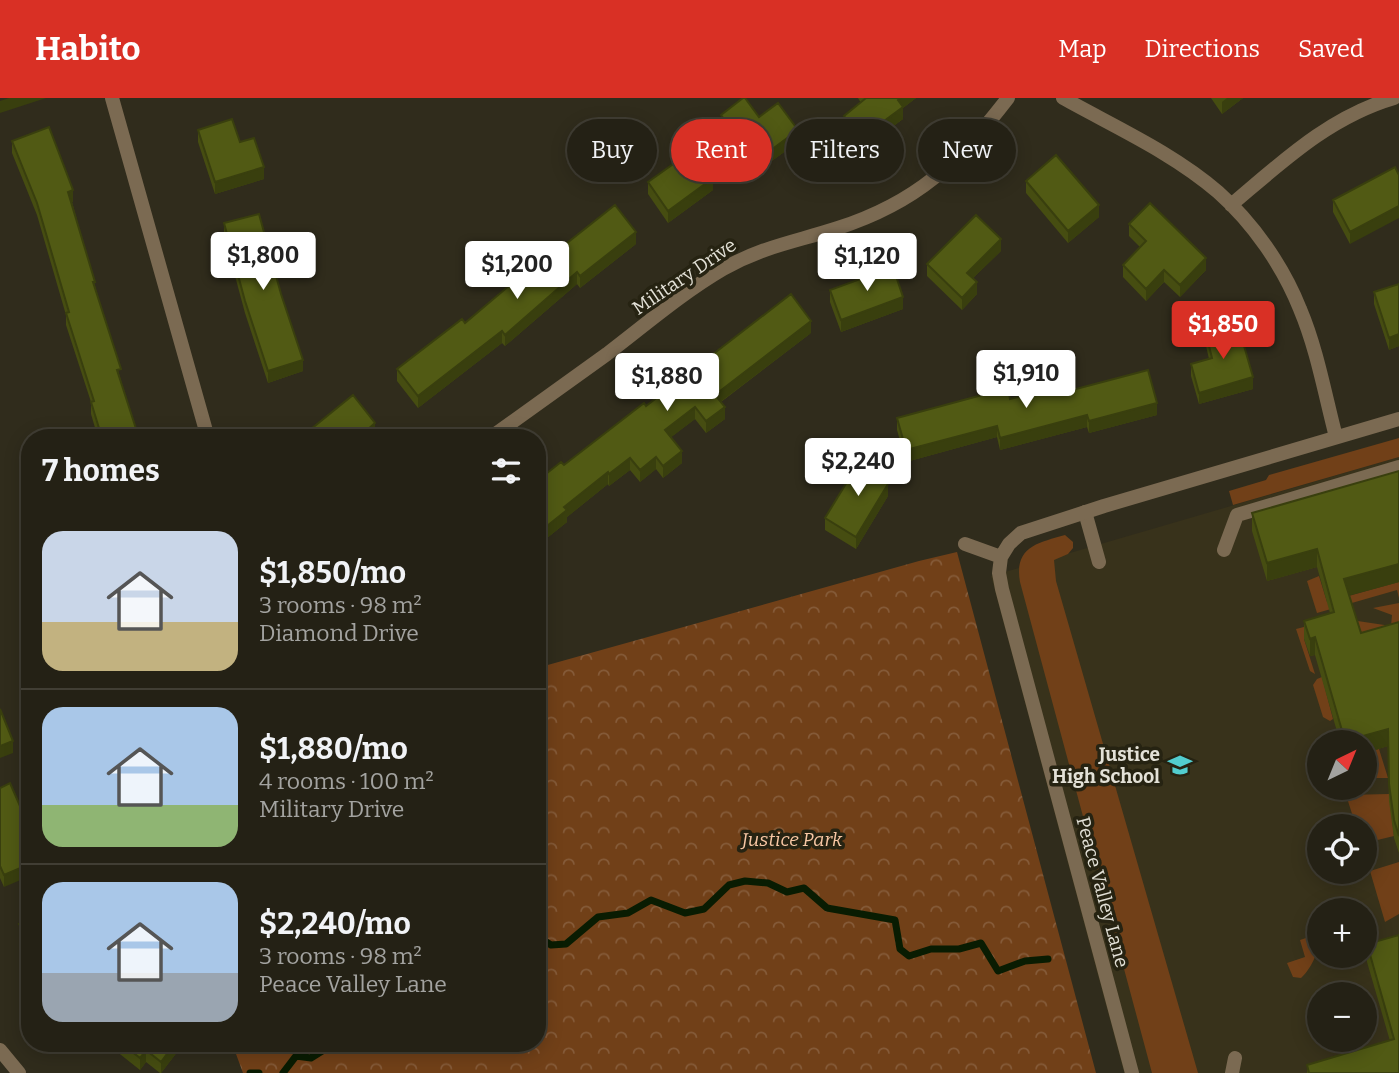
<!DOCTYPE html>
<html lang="en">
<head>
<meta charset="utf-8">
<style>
	body { margin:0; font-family:Bitter,serif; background:#2c291e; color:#f1f3f6; height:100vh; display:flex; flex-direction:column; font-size:26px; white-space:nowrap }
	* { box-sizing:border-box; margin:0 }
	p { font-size:23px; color:#a3a3a0 }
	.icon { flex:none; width:38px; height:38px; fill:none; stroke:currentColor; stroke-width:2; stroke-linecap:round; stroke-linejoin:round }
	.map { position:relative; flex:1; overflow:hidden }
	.drawer { position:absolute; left:21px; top:331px; width:525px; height:623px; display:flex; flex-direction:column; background:#242115; border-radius:28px; box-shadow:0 4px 18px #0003,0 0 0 2px #413e34 }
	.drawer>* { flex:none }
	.top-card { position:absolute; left:567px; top:21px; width:665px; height:63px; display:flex; gap:14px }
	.needle { width:46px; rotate:43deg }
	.tools { position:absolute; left:1307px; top:632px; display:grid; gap:14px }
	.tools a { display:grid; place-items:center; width:70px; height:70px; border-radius:50%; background:#242115; box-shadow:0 4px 18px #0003,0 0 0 2px #413e34; font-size:35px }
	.price { position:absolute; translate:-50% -60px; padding:0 16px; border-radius:7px; background:#fff; color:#222; font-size:23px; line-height:46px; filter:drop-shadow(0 2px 4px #0008) }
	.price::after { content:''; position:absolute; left:50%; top:42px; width:21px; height:16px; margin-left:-10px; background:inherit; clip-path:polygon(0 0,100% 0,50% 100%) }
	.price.active { background:#d93025; color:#fff }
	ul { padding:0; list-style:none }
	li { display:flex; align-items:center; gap:21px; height:175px; padding:0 21px }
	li+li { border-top:2px solid #413e34 }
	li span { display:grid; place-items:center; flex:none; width:196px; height:140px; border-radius:21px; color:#555 }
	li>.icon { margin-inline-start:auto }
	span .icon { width:84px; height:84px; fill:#fffc; stroke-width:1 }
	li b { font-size:30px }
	h2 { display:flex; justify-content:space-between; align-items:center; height:84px; padding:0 21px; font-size:30px }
	.tag { padding:0 24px; border-radius:32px; background:#242115; box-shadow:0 4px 18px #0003,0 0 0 2px #413e34; font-size:24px; line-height:63px }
	.tag.active { background:#d93025; color:#fff }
	header { display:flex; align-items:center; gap:42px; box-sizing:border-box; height:98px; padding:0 35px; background:#d93025; color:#fff }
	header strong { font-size:33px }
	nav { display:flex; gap:38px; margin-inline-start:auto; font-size:24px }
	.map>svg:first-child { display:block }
	.built { fill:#38321b; fill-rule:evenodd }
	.grass { fill:#714018 }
	.park { fill:url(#park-crowns) }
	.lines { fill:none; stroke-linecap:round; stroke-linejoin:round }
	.stream { stroke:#091c02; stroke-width:7 }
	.service { stroke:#7b6a52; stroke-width:14 }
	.minor { stroke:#7b6a52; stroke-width:14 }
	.tertiary { stroke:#7b6a52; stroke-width:14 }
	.wall { fill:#464d11 }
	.shaded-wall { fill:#393f0e }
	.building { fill:#515a14; stroke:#393f0e; stroke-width:2 }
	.labels { text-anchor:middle; stroke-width:7; stroke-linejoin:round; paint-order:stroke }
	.street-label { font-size:19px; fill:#e3e1d7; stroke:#262312 }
	.poi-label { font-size:19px; font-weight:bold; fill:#e3e1d7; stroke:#262312; text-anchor:end }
	.park-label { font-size:19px; font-style:italic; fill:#f8c7a4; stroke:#262312 }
</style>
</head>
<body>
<header>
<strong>Habito</strong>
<nav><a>Map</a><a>Directions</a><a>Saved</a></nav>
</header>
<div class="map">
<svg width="1399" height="975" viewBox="0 0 1399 975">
	<defs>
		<pattern id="park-crowns" width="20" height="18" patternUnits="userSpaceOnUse" patternTransform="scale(1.75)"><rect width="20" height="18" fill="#714018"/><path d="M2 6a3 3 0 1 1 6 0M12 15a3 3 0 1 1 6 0" fill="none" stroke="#855b39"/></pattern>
	</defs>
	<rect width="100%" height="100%" fill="#302c1c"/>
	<!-- built -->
	<path class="built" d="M1399 359V975H1124L991 478ZM1320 644H1365V690H1320ZM1320 728H1365V774H1320ZM1320 812H1365V858H1320ZM1320 896H1365V942H1320Z"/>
	<!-- grass -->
	<path class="grass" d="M1399 340V359L1233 407 1229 393 1266 382 1269 377Z
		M1065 437 1073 444V450L1068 456 1054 462 1056 483 1198 975H1152L1020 484C1014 449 1037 445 1065 437Z
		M1319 478 1327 504 1399 484V500L1397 492 1317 515 1307 483Z
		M1399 505V542L1323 535 1304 541 1315 576 1310 573 1296 531 1351 517V522L1391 528 1392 517 1373 510Z
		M1322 579 1333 621 1330 623 1323 619 1313 587 1317 581Z
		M1379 651 1388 680H1365V655Z
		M1389 696 1394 738 1365 745V728H1356L1346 697Z
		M1399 764V816L1385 824 1370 773Z
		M1318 836C1322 849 1311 871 1301 880L1293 879 1287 865 1305 859 1300 842Z"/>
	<!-- park -->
	<path class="park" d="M957 454 1096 975H243L232 945H537V570L919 463Z"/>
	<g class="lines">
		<!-- stream -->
		<path class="stream" d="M537 838 551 847 566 846 598 819 628 815 651 802 685 815 704 811 729 787 745 783 768 785 787 794 804 790 827 810 895 822 900 851 909 858 931 851H959L981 845 998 873 1025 863 1048 861
			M250 975H259
			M283 975 296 958 311 960 335 945"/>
		<!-- service -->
		<path class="service" d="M1085 414 1099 464
			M1224 452 1237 417 1399 369
			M1232 975 1235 960"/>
		<!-- minor -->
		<path class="minor" d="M112 0 208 340
			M1063 0C1115 29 1173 55 1218 94 1253 125 1283 168 1300 211 1317 251 1325 297 1336 339
			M1231 107C1282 64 1329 19 1394 0
			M490 340C529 312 568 284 607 256 645 227 682 195 723 171 764 148 795 144 838 130 918 104 958 65 1008 0
			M965 446 1001 459 1009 446 1021 435 1104 408 1399 321
			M1001 459 999 475 1002 491 1132 975"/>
		<!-- tertiary -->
		<path class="tertiary" d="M0 952 19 975"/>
	</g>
	<!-- wall -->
	<path class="wall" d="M858 0H916L903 10V21L861 52 844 30V18L861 5Z
		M1211 0H1243L1222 16Z
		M721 17 759 19 798 44 755 75 721 29Z
		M198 32 240 44 264 81 215 96 198 44Z
		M12 43 73 104H72L121 283 139 340H98L91 316V304L66 227V217L37 117 12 55Z
		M1395 69 1350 146 1333 114V102Z
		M1026 83 1099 119 1068 145 1026 95Z
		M648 84 713 92 668 125 648 96Z
		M224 125 303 273 268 285 245 215 224 137Z
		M1129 126 1206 172 1180 199 1164 184 1146 203 1123 179V167L1140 149 1129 138Z
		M636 146 580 190 577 186 505 248 502 245 418 310 397 283V271L465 225 538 168Z
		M1001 153 973 180 977 196 962 212 927 178V166Z
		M1399 186V248L1389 252 1374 206V194Z
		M830 192 903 211 841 234 830 204Z
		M811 235 721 304 725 321 706 335 695 321 671 339 682 365 663 380 656 371 640 384 630 372 609 388 608 386 567 419V424L537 448V383L564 367 646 308Z
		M1206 236 1253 291 1199 306 1191 278V266L1209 261 1206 248Z
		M1057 296 1157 317 1089 335 1087 329 1000 352 997 339 906 364 897 332V320L1010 301Z
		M1399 373V484L1349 497 1361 535 1399 524V755L1394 740 1389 703 1388 648 1365 655V644H1340L1315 557 1310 558 1304 541V523L1330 515 1317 469 1267 483 1252 433V415Z
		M888 398 856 451 825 432V420Z
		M10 685 4 789 0 780V690Z
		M30 819V853L19 838V826Z
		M1399 837V975H1307V967L1390 943 1367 864V846Z
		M106 945H178V953L161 975H160L146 964 140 972Z"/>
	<!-- shaded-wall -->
	<path class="shaded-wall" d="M9 0H46L0 15V3Z
		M900 0H916L903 10V21L861 52V40Z
		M1227 0H1243L1222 16V4Z
		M798 32V44L755 75V64Z
		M264 69V81L215 96V84Z
		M713 80V92L668 125V113Z
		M73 92V104L68 106V94Z
		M1099 107V119L1068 145V133Z
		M1399 108V120L1350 146V134Z
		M636 134V146L580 190V178Z
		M1001 141V153L967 186V175Z
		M1206 160V172L1180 199V187Z
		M1164 172V184L1146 203V191Z
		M577 174V186L505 248V237Z
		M977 184V196L962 212V200Z
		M903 199V211L841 234V222Z
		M811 223V235L715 308V297Z
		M502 233V245L418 310V298Z
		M1399 236V248L1389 252V240Z
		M303 262V273L268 285V273Z
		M1253 279V291L1199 306V295Z
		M1157 305V317L1089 335V323Z
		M695 309V321L665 344V332Z
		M725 309V321L706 335V323Z
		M1087 317V329L1000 352V340Z
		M375 325V337L373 340H358Z
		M997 328V339L906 364V352Z
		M682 353V365L663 380V368Z
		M656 359V371L640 384V372Z
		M630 360V372L609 388V376Z
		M608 374V386L567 419V424L537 448V436L564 409Z
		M888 386V398L856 451V439Z
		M1317 451V469L1267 483V465Z
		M1399 466V484L1344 499V481Z
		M1315 539V557L1310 558V541Z
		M1388 631V648L1365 655V644H1345Z
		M13 643V655L0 660V648Z
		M30 766V778L4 789V777Z
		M175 945H178V953L161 975V964Z
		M146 952V964L140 972V960Z"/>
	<!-- building -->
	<path class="building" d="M743 0H745L759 19 778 5 798 32 755 64 721 17Z
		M866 0H900L898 2 903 9 861 40 844 18Z
		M232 21 240 44 254 40 264 69 215 84 198 32Z
		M49 29 73 92 68 94 95 184H93L121 271 117 272 139 340H102L91 304 94 303 66 215 69 214 37 105 12 43Z
		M693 52 713 80 668 113 648 84Z
		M1056 57 1099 107 1068 133 1026 83Z
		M1395 69 1399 77V108L1350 134 1333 102Z
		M1150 105 1206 160 1180 187 1164 172 1146 191 1123 167 1146 143 1129 126Z
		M615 107 636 134 580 178 577 174 505 237 502 233 418 298 397 271 462 221 465 225 536 165 538 168Z
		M259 116 281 196 303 262 268 273 245 203 224 125Z
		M976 117 1001 141 967 175 977 184 962 200 927 166Z
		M893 169 903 199 841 222 830 192Z
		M1399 186V236L1389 240 1374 194Z
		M791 196 811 223 715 297 725 309 706 323 695 309 665 332 682 353 663 368 656 359 640 372 630 360 609 376 608 374 564 409 567 412 537 436V383L561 364 564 367 644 305 646 308Z
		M1238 227 1253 279 1199 295 1191 266 1212 260 1206 236Z
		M1148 272 1157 305 1089 323 1087 317 1000 340 997 328 906 352 897 320 1008 290 1010 301 1056 289 1057 296Z
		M353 297 375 325 358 340H300Z
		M861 361 888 378V386L856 439 825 420Z
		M1399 373V466L1344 481 1361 535 1399 524V738L1394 722 1389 686 1388 631 1345 643 1315 539 1310 541 1304 523 1334 514 1317 451 1267 465 1252 415Z
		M0 611 13 643 0 648Z
		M10 685 30 731V766L4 777 0 768V690Z
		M30 819V842L19 826Z
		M1399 837V975H1309L1307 967 1394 941 1367 846Z
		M121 945H175L161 964 146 952 140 960Z"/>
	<!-- icons -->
	<defs>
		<g id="school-bare" transform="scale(1.89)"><path d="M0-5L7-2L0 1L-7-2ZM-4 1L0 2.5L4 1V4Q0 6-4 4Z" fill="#52cdcf" stroke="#262312" stroke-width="2.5" paint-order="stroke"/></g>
	</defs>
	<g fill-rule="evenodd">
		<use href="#school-bare" x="1180" y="667"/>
	</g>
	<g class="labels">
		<!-- street labels -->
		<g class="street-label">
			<text transform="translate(684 178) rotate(-34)" y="7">Military Drive</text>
			<text transform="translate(1103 794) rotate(75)" y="7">Peace Valley Lane</text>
		</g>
		<!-- poi labels -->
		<g class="poi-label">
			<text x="1160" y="663">Justice<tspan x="1160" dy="22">High School</tspan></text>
		</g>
		<!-- park labels -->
		<g class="park-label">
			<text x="792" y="748">Justice Park</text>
		</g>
	</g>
</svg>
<div class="tools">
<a><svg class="needle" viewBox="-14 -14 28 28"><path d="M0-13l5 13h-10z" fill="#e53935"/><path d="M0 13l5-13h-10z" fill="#a3a3a0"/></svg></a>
<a><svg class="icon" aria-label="locate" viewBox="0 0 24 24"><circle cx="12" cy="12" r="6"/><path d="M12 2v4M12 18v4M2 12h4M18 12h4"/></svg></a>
<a>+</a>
<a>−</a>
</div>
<b class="price" style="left:263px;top:194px">$1,800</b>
<b class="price" style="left:867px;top:195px">$1,120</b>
<b class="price" style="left:517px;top:203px">$1,200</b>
<b class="price active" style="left:1223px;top:263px">$1,850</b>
<b class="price" style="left:1026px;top:312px">$1,910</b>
<b class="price" style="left:667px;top:315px">$1,880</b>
<b class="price" style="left:858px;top:400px">$2,240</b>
<div class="top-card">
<a class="tag">Buy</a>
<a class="tag active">Rent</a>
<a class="tag">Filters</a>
<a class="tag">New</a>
</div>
<section class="drawer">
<h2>7 homes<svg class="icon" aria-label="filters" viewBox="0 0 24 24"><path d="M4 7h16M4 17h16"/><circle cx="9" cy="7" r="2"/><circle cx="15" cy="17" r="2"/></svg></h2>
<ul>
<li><span style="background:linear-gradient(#c9d6e8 65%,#c2b280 0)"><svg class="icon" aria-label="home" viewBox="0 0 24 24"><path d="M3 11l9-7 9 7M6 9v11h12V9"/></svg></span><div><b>$1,850/mo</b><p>3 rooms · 98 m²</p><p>Diamond Drive</p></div></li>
<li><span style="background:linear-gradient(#a9c7e8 70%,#8fb573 0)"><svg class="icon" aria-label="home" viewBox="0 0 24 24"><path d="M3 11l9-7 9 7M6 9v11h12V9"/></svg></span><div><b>$1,880/mo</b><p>4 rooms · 100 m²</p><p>Military Drive</p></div></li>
<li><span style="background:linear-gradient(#a9c7e8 65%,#9aa5b1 0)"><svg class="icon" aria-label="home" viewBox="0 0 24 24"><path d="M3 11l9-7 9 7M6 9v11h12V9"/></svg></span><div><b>$2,240/mo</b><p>3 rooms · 98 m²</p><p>Peace Valley Lane</p></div></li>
</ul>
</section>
</div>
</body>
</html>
